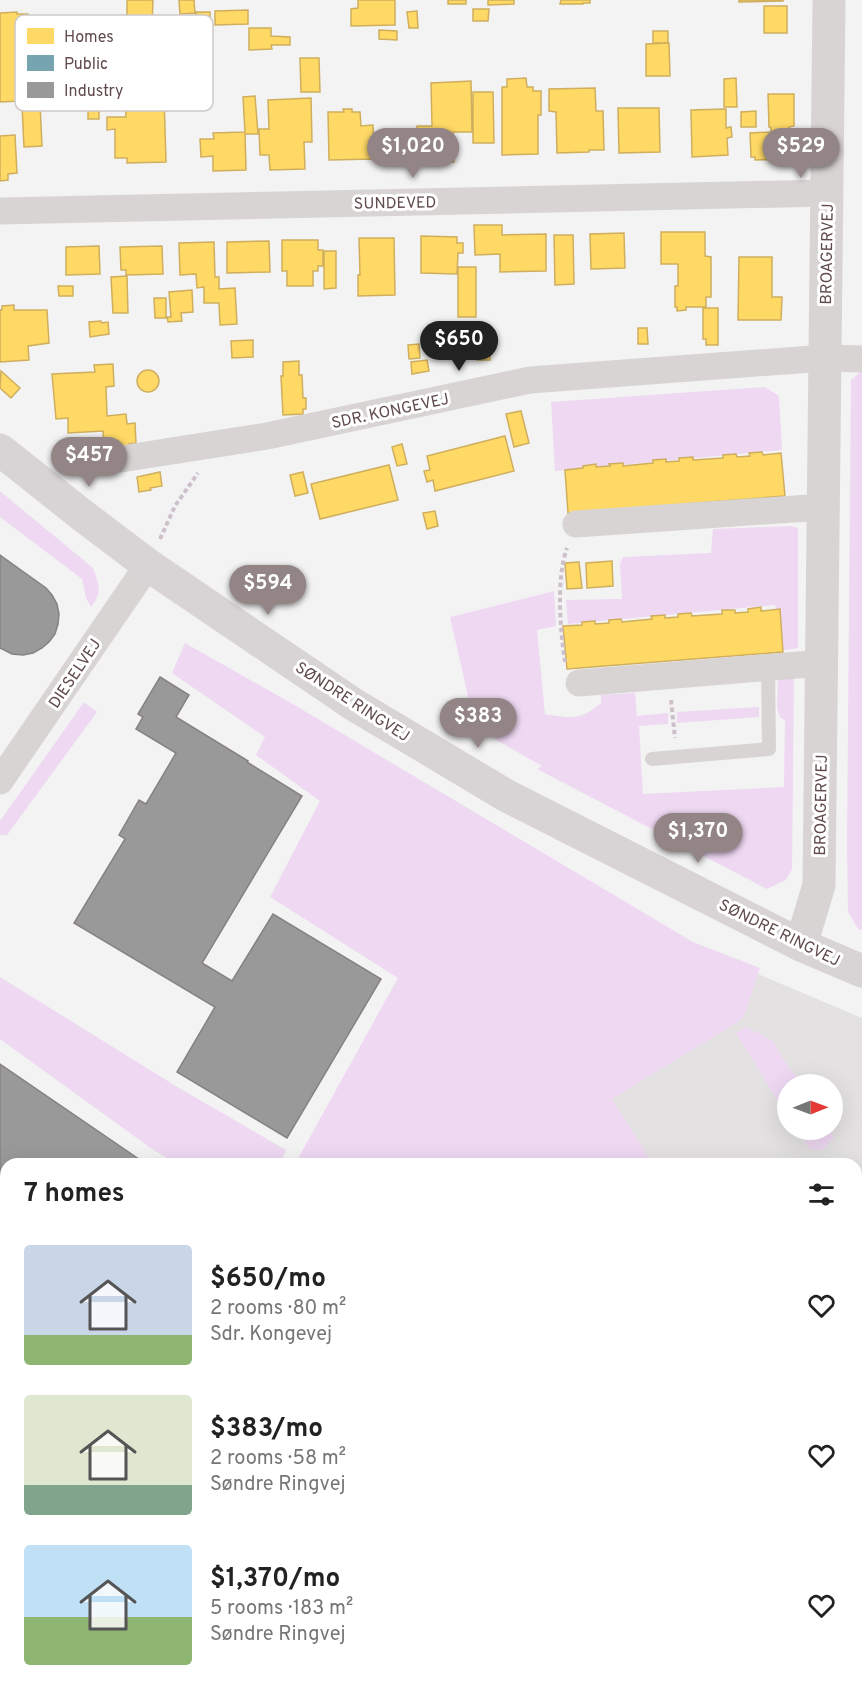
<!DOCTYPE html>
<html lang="en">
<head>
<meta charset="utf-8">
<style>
	body { margin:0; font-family:Overpass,sans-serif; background:#f6f6f6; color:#222; height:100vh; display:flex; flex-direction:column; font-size:22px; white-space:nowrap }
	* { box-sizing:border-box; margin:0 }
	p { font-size:20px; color:#767676 }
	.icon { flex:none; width:33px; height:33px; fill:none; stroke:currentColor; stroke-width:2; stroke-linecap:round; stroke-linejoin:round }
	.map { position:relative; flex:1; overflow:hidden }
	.details { position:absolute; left:0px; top:1158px; width:862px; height:534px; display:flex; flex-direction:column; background:#fff; border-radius:18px 18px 0 0; box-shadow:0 6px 24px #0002 }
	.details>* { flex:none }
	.needle { width:39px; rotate:89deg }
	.fabs { position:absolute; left:777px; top:1074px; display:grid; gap:12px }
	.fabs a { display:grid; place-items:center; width:66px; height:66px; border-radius:50%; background:#fff; box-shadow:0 6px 24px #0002; font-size:30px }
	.price { position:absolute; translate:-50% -51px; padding:0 14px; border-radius:21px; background:#938586; color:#fff; font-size:20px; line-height:39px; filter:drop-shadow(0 2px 3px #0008) }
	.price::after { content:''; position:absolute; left:50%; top:36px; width:18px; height:14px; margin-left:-9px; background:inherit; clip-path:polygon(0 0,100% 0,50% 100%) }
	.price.on { background:#222; color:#fff }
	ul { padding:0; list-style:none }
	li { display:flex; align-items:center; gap:18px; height:150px; padding:0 24px }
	li span { display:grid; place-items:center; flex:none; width:168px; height:120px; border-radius:6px; color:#555 }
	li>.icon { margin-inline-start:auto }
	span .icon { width:72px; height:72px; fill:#fffc; stroke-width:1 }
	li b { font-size:26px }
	h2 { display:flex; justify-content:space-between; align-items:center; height:72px; padding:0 24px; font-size:26px }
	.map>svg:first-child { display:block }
	.education { fill:#e3e1e1; fill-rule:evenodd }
	.green { fill:#eed8f2 }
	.homes { fill:#ffd966; stroke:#cfae5e; stroke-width:1.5 }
	.public { fill:#76a5af; stroke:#6f8a91; stroke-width:1.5 }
	.industry { fill:#999; stroke:#888182; stroke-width:1.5 }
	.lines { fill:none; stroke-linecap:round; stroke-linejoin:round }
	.path { stroke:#cdc0cb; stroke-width:4; stroke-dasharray:4.5 3; stroke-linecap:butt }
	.service { stroke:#d9d4d4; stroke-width:14 }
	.minor { stroke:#d9d4d4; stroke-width:27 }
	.tertiary { stroke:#d9d4d4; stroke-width:33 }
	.secondary { stroke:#d8d3d4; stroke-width:33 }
	.labels { text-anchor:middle; stroke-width:6; stroke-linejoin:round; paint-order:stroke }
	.street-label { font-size:16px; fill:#604a4b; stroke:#fff }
	.key { fill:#fff; stroke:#cfc9c9; stroke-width:1.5 }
	.key-label { font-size:16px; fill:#604a4b }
</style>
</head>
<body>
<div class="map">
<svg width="862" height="1692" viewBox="0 0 862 1692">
	<rect width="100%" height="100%" fill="#f3f3f3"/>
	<!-- education -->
	<path class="education" d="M758 974 862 1018V1692H587L583 1686H856V1164H504L741 1020 746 1011ZM788 1084H832V1130H788Z"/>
	<!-- green -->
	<path class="green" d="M861 371H862V930L858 929 848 912 847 844 851 380Z
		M765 387 779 396 782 450 555 471 551 402Z
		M0 491 93 568C99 585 103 592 91 607L86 598 82 579 0 517Z
		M792 526 798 528V648L783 650 780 610H776L775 605 568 624 566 600 622 599 620 564 623 557 711 553 713 529Z
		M554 591 556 626 537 630 545 714C571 718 580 721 601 703V695L635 693 637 716 668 713V724L639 726 643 794 784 787 785 720 780 717 777 707 778 679H794L792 869 786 880 767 889 537 769 542 766 461 720 468 709H471L450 617Z
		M185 643 291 703 693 942 760 968 746 1011 741 1020 612 1099 653 1164H295L398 978 270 897 320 801 256 755 265 737 172 673Z
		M84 702 97 712 7 835H0V821Z
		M759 707V717L677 723V712Z
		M0 977 179 1088 286 1150 281 1163 283 1164H176L152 1149 0 1039Z
		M746 1027 772 1040 787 1065 802 1084H788L787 1116 736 1033Z
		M797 1130H830L834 1138 821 1151 809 1148Z
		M596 1686H661L652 1692H600Z"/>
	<!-- homes -->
	<path class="homes" d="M127 0H153L152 24 127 23Z
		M179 0H194L195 13 180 14Z
		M358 0H395V25L351 26V9L358 8Z
		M448 0H466V4H448Z
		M488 0H514V4L488 5Z
		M561 0H590V3H583V4H560Z
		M739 0H783V1L739 2Z
		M764 6H787V33H764Z
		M473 9H489L488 21H473Z
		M248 10V24L215 25V11Z
		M417 11 418 28H409L407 12Z
		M17 12V14H28L31 36 42 35 43 56 30 57 32 89H30V98H19V101L0 102V13Z
		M196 12H210V26H197Z
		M249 28H271V36L290 37V45H271L272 49 249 50Z
		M379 30 397 31V40L379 39Z
		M653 31H668V43H653Z
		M669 43 670 76H646V44Z
		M300 58H319L320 92H301Z
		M526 78 527 87H533V91H541V115H538V154L502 155V87H507V79Z
		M736 78 737 107H724V79Z
		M471 81 472 132H453L454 162 418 163 417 126H432L431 83Z
		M595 88 596 111H603L604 150H589V152L557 153 556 112 549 111V89Z
		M473 92H493L494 143H473Z
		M142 93V96H164L166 162 127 163V158H115V129L107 130V117H126L125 96H129V94Z
		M768 94H794V126L789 127V159L755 160V157H751L750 133 771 132V127H769Z
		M255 96 258 134H245L246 170 213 171V156L201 157 200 139H214L213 133 245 132 243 97Z
		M311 98 312 142H304L305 169 270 170 269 155H260L259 129H269L268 100Z
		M40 104 42 146 24 147 22 105Z
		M88 105H99V119H88Z
		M618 108H659L660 152 619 153Z
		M343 109H352V112H360L361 126 373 125 374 159 329 160 328 112H344Z
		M726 109V128L731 127 732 137 727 138 728 155 692 157 691 110Z
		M756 111V127H741V112Z
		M15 135 17 173 8 174V180L0 181V136Z
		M397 138V163H382L381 139Z
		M474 225H502V235L546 234V271L500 272V254L475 255Z
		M661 232H705V256L711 257V297H706V307H686V310L677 311V307H675V286H678V264H661Z
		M624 233 625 268 591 269 590 234Z
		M554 235H573L574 284 555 285Z
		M421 236 457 237V243H463V253H458L457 274 421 273Z
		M359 238H394L395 295 358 296V275H360Z
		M282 240H318V250H323V266H318V271H313V286H287V271H282Z
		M269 241 270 272 227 273V242Z
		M214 242 215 277H219V289L235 288 237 324 220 325 219 303H204V287L197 288 196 274 180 275 179 243Z
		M99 246 100 274 66 275V247Z
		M162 246 163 274 126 275V270H121L120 247Z
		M324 251H336V288L324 289Z
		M739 257H772V297H782L781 320H738Z
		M458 267H476V317H458Z
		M127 276 128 313H113L111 277Z
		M58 286H73V296H59Z
		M192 290 193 312 181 313 182 321 168 322 167 317H171L169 292Z
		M154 298H166V318H155Z
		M14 305V310H47L49 343 28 346 29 360 0 362V310H2V306Z
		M703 308H718V345H706V339H703Z
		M101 321 102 323 108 322 109 334 90 337 89 322Z
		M638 328H647L648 344H638Z
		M253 340V357L232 358 231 341Z
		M477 343H490V360H477Z
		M419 344 420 358 409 359 408 345Z
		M427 360 429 371 412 374 411 362Z
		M299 361V375H302L303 398H306V409H303V414L283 415 281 376H283V362Z
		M113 364 114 386 106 387 107 416 126 414 127 424 135 423 136 443 129 444V446L104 449 103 431 68 433V418L56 419 52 374 95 372 94 365Z
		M137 381a11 11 0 1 1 22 0a11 11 0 1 1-22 0Z
		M1 371 20 388 11 398 0 388Z
		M521 411 529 443 514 447 506 414Z
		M505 436 514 471 435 491 433 480 427 482 424 471 430 470 427 456Z
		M402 444 407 464 397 466 392 447Z
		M762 452 763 455 781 453 785 496 568 513 565 470 583 468V466L596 464V467L610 466 609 464 623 463V466L653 463V460L666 459V462L679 461V458L693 457V460L723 458V455L736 454 737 457 750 456 749 453Z
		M389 465 398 500 320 519 311 484Z
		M160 472 162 486 150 488 151 490 139 492 137 477Z
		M303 472 308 493 295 496 290 475Z
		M435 511 438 526 427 529 423 513Z
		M612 561 613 586 587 588 586 563Z
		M579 562 582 588 567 589 565 563Z
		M761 607V611L780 609 783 652 567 669 563 626 582 625V622L595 621V624L609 623V620L621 619 622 622 652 619 651 616 665 615V618L678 617V614L691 613 692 616 722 614V610H735V613L748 612V609Z
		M279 1686H320L325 1692H277L281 1689Z
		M425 1686H451L441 1692H428Z"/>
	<!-- public -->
	<path class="public" d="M856 1251H858L862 1257V1470L856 1461Z
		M862 1600V1622L856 1613V1603Z
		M862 1640V1692H779L788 1686H856V1643Z
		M724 1686H737L741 1692H715Z"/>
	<!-- industry -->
	<path class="industry" d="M0 555 46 588 52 595 57 604 59 614 58 624 55 634 49 642 42 648 33 653 23 655 12 654 0 648Z
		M160 677 189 695 176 717 248 761 247 762 302 796 202 963 232 981 273 914 381 979 287 1138 177 1072 215 1007 74 923 125 839 119 835 139 800 146 804 176 753 136 729 143 717 138 714Z
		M0 1064 146 1164H6V1253L5 1252 0 1259Z
		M6 1575V1682L0 1674V1580Z
		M54 1686H68L62 1691V1692H46Z"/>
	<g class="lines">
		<!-- path -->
		<path class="path" d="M160 539 175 506 198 473
			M565 662C560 629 556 579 567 548
			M671 700 675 738"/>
		<!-- service -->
		<path class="service" d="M652 759 769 749 768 667"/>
		<!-- minor -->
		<path class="minor" d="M0 211 826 193
			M98 457 121 459 267 436 530 380 825 358 862 359
			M576 524 823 507
			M579 683 822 663
			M0 781 148 565
			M370 1686 374 1692"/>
		<!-- tertiary -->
		<path class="tertiary" d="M801 945 819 885 829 0"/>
		<!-- secondary -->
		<path class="secondary" d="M0 450 82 515 148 565 353 704 507 796 801 945 862 971"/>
	</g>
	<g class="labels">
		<!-- street labels -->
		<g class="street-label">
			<text transform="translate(395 202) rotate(-1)" y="6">SUNDEVED</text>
			<text transform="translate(826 254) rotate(-89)" y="6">BROAGERVEJ</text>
			<text transform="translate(390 410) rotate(-12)" y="6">SDR. KONGEVEJ</text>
			<text transform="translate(74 673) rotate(-56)" y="6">DIESELVEJ</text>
			<text transform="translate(353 701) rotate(33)" y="6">SØNDRE RINGVEJ</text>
			<text transform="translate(820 805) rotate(-89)" y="6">BROAGERVEJ</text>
			<text transform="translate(780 932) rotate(26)" y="6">SØNDRE RINGVEJ</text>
		</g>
	</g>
	<!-- legend -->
	<rect x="15" y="15" width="198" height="96" rx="9" class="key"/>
	<rect x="27" y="28" width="27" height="16" fill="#ffd966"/>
	<rect x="27" y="55" width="27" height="16" fill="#76a5af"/>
	<rect x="27" y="82" width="27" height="16" fill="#999"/>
	<g class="key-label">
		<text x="64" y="42">Homes</text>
		<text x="64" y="69">Public</text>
		<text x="64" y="96">Industry</text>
	</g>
</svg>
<div class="fabs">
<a><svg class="needle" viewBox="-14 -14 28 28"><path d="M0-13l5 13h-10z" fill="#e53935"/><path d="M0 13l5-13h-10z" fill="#767676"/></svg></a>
</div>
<b class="price" style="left:413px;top:179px">$1,020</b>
<b class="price" style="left:801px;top:179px">$529</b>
<b class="price on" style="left:459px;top:372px">$650</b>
<b class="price" style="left:89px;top:488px">$457</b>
<b class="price" style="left:268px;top:616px">$594</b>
<b class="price" style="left:478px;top:749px">$383</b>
<b class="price" style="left:698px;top:864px">$1,370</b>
<section class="details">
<h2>7 homes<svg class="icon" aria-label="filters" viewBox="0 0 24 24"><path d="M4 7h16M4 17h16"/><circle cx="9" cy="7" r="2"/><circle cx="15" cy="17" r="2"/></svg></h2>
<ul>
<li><span style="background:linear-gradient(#c9d6e8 75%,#8fb573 0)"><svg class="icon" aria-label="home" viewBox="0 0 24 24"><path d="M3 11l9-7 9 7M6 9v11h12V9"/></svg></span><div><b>$650/mo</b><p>2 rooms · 80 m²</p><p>Sdr. Kongevej</p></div><svg class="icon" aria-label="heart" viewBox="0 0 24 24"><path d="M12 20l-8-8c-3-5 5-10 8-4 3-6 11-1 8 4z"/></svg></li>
<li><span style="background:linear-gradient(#dfe7d0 75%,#7fa58c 0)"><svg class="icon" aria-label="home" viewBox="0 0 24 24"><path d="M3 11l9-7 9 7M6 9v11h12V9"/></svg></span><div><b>$383/mo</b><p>2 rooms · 58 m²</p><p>Søndre Ringvej</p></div><svg class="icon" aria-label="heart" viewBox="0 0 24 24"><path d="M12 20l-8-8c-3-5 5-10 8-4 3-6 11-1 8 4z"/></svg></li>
<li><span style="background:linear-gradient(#bfe0f5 60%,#8fb573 0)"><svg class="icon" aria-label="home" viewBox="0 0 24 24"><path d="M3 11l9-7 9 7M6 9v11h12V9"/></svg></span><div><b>$1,370/mo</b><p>5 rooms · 183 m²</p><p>Søndre Ringvej</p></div><svg class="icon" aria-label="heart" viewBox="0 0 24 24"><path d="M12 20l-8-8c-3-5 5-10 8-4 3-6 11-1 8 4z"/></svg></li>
</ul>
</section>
</div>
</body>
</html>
